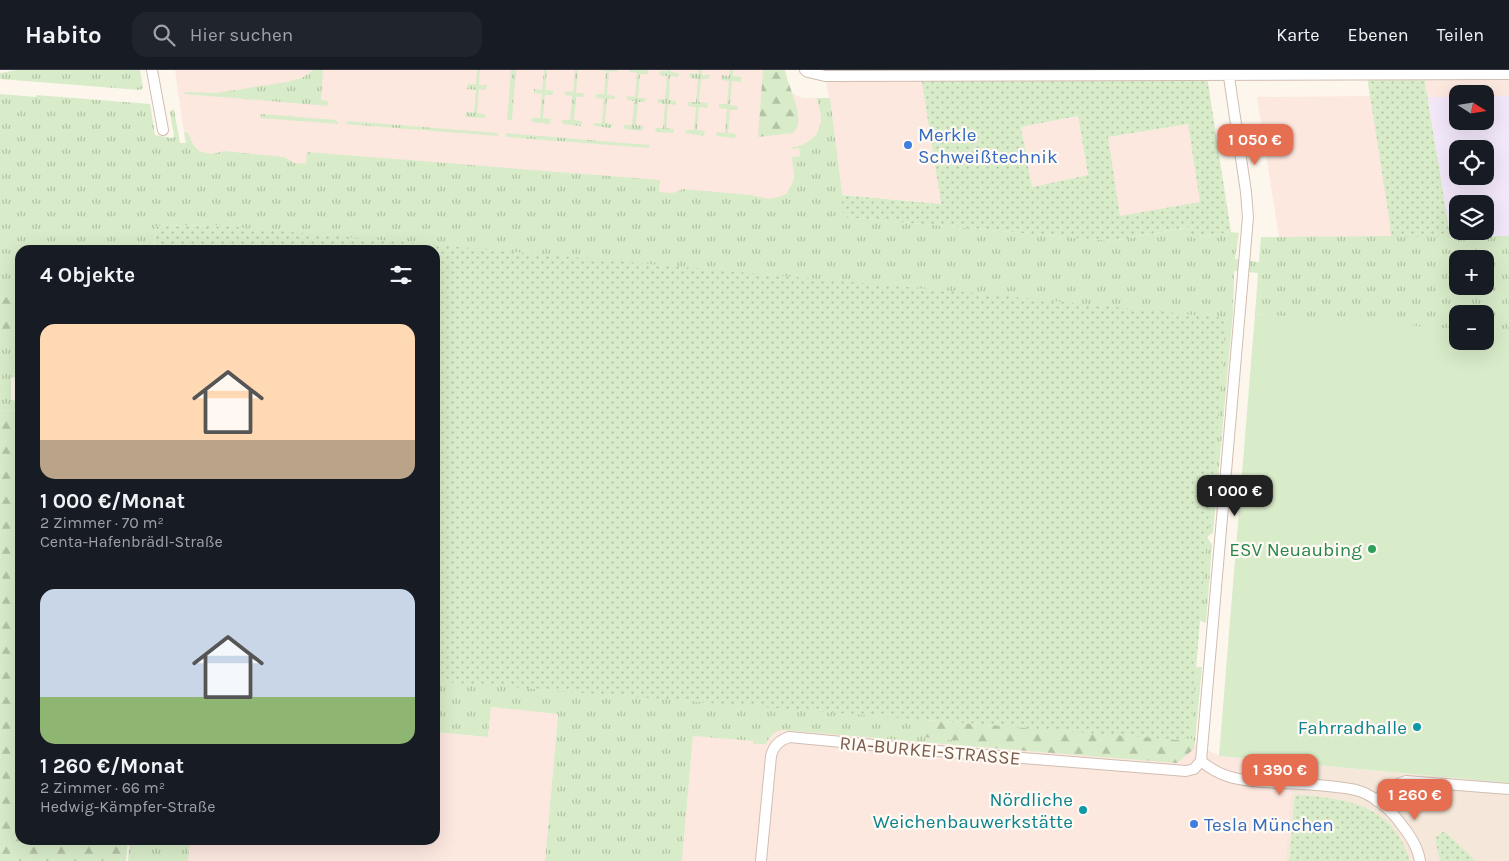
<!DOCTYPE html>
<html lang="de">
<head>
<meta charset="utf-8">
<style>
	body { margin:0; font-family:Karla,sans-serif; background:#20242c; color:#f1f3f6; height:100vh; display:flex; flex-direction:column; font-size:19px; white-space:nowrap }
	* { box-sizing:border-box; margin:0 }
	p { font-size:16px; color:#9ea1a6 }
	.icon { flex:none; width:28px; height:28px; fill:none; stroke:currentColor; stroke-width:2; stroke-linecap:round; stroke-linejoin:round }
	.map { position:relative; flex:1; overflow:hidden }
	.drawer { position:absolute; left:15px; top:175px; width:425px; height:600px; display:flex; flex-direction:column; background:#171b24; border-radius:15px; box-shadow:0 5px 20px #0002 }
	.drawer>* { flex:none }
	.needle { width:32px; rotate:102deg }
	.buttons { position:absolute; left:1449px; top:15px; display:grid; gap:10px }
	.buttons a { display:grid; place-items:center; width:45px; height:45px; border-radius:10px; background:#171b24; box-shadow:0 5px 20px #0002; font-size:25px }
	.price { position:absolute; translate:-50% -42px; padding:0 11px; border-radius:10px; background:#e76f51; color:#fff; font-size:16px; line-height:32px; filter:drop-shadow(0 1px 2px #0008) }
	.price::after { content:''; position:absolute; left:50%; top:30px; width:15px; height:11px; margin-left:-8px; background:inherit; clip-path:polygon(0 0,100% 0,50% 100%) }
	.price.active { background:#222; color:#fff }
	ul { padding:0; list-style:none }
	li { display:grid; align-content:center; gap:10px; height:265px; padding:0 25px }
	li span { display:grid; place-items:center; height:155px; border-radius:15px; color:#555 }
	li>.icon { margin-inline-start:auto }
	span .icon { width:90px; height:90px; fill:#fffc; stroke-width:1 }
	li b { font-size:21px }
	h2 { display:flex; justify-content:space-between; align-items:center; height:60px; padding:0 25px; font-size:21px }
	header { display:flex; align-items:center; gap:30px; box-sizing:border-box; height:70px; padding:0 25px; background:#171b24; border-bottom:1px solid #363941 }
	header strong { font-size:24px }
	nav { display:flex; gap:28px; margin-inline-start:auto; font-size:18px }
	.search { width:350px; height:45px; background:#20242c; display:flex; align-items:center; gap:12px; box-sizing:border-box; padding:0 18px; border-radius:15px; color:#9ea1a6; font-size:19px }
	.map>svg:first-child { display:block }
	.residential { fill:#f5e8da }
	.commercial { fill:#fde8e0 }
	.education { fill:#f3e8fa; fill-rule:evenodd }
	.grass { fill:url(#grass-tufts); fill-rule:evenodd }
	.forest { fill:url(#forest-firs) }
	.park { fill:url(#park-dots); fill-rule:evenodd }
	.pitch { fill:#d8ecc9 }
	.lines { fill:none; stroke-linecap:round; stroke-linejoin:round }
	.street-casing { stroke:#d1beb0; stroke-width:12 }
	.street { stroke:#fff; stroke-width:10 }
	.shop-dot { fill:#3f7fe0; stroke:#fffaf3; stroke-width:2 }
	.leisure-dot { fill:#2e9e5b; stroke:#fffaf3; stroke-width:2 }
	.culture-dot { fill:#0f9aa8; stroke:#fffaf3; stroke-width:2 }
	.labels { text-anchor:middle; stroke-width:4.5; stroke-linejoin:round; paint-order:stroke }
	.shop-label { font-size:19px; fill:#366cbe; stroke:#fffaf3; text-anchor:start }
	.leisure-label { font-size:19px; fill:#27864d; stroke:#fffaf3; text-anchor:end }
	.culture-label { font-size:19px; fill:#0d838f; stroke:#fffaf3; text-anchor:end }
	.street-label { font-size:19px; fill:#7a5c4d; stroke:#fffaf3 }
</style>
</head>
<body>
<header>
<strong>Habito</strong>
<div class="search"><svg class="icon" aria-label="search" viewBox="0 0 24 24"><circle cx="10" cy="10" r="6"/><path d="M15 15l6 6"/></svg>Hier suchen</div>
<nav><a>Karte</a><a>Ebenen</a><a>Teilen</a></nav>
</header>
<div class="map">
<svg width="1509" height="791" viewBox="0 0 1509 791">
	<defs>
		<pattern id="grass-tufts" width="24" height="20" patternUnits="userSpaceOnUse" patternTransform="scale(1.25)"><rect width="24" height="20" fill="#d8ecc9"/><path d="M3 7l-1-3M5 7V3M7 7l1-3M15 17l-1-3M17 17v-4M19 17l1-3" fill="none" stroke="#b4c2a5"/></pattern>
		<pattern id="forest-firs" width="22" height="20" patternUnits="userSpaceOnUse" patternTransform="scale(1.25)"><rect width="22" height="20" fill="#d8ecc9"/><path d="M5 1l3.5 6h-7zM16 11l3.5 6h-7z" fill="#b4c2a5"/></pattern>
		<pattern id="park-dots" width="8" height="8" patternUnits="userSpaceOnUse" patternTransform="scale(1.25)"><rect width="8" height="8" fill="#d8ecc9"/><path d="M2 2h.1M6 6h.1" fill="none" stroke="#b4c2a5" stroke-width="1.8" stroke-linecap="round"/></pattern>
	</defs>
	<rect width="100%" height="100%" fill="#fdf6ec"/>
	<!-- residential -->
	<path class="residential" d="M1293 693 1509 713V791H1285Z"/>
	<!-- commercial -->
	<path class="commercial" d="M175 0H785L789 17 793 24 803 28H829L824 0H920L941 134 842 125 844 147 188 90Z
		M1366 0H1509V26H1485V24H1458L1457 27H1428L1450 167H1279L1257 27 1370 26Z
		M1078 46 1088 105 1032 117 1021 57Z
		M1188 54 1201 133 1120 147 1107 67Z
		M756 636 1190 671 1219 686 1293 693 1285 791H682L693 666 753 671Z
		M491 637 558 643 545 791H188L189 770H435V662L488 667Z"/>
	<!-- education -->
	<path class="education" d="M1485 26H1509V167H1450L1428 27H1457L1458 51H1485ZM1458 79H1485V106H1458ZM1458 134H1485V161H1458Z"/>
	<!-- grass -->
	<path class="grass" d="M17 0H140L143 18 140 20 0 9V3Z
		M313 0H323L321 30 328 31V36L184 24 185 22 216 23 286 12 302 8Z
		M477 0H480L479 15H487L486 20 479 19 477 43 485 44V48L465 47 466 42 474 43 476 20 467 19 468 14H476Z
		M511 0H516L512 50H507Z
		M544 0H547L545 20 553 21V25H545L543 48 551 49 550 54 532 52 531 50 532 48H540L542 24 534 23V19L542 20Z
		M575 0H578L576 23H584L583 27H576L574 50 582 51 581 56 563 54 562 52V50H570L572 26 565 25V21L573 22Z
		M598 0H617V2L609 1 607 25 615 26V29H607L605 53 613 54 611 58 594 56V53H602L604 29 596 28V24H604L606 1Z
		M629 0H648V4H640L638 28H646L645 32H638L636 55 644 56 642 61 625 59 624 57V55H632L634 31 627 30V26L635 27 637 3 629 2Z
		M668 0H671V2L679 3 678 7 670 6 669 30 676 31V35L668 34 666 58 674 59 673 63 656 62 655 58H663L665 34 657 33 658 29H665L667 6 659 5 660 1H667Z
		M699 0H702V5H710L709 9H701L699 32 708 33 707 38 699 37 697 60 705 61 704 66 685 63 686 60H694L696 37 688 36V32H696L698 9 690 8V3L698 4Z
		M730 0H733V6L741 7V12L732 11 730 35 738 36V40H730L728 63 736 64 735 68 716 66 717 62 725 63 727 39 719 38V34H727L729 11 721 10V5L729 6Z
		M0 24 36 27V25L150 34 155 65 172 68 174 66 170 42 174 39 180 73H186L184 62 188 63 194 76 199 81 206 83 212 84 224 81 284 87 294 93 306 94 307 82 660 110 659 122 673 123 683 119 751 125 769 129 779 127 786 124 792 114 794 107 792 87 800 86 799 78 792 79V77C807 76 821 65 821 49 821 42 818 35 817 28H830L845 147 1112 171 1190 157 1192 168 1231 162 1239 163 1235 189 1259 192 1261 167 1391 166 1390 157 1436 79 1450 166H1509V264L1485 262V244H1458L1457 260 1255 244 1258 203 1234 201 1233 243 1213 463 1209 460 1204 462 1212 475 1206 553 1198 550 1194 597H1202L1195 672 1188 666 1174 670 1161 651 925 650 924 667 971 672 992 678 783 660C774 661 770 666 766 674H753V671L693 666 682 791H545L558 644 491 637 488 667 435 662V180L213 155 156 156 153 180H20V230L1 227 0 226ZM1458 189H1485V216H1458Z
		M261 44 336 50 338 54 260 48Z
		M348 51 498 63V66L345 54Z
		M506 63 649 75V78L506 67Z
		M0 271 20 273V306L11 308V330L20 331V341L0 340Z
		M130 770H190L188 791H128Z"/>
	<!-- forest -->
	<path class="forest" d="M763 0H785C787 15 808 51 793 63L758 67Z
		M0 226 20 230V273L19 274 0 271Z
		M0 340 20 341V770H128L126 791H0Z
		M924 650 976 654 1161 651 1174 670 1188 666 1195 672 1194 679 1177 693 992 678 971 672 924 667Z"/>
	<!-- park -->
	<path class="park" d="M920 0H1206L1231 162 1192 168 1189 157 1112 171 844 147 841 125 941 134ZM1078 46 1088 105 1032 117 1021 57ZM1188 54 1200 132 1120 146 1108 67Z
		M1366 0H1423L1450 167H1392Z
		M213 155 974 223 1226 248 1215 388 1208 452 1212 463 1207 467 1190 671 435 611V180H154L155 156Z
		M1295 725C1346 728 1393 734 1410 791H1289Z
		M1444 761 1476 791H1440L1435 768Z"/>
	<!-- pitch -->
	<path class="pitch" d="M1255 244 1457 259 1458 271H1485V261L1509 263V713L1219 686Z"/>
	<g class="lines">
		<!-- street casing -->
		<g class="street-casing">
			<path id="street" d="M152 0 163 60
				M805 0 808 2 825 6 1509 4
				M1201 691 1248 147 1246 122 1228 0
				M1201 691C1221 708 1239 710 1264 712 1294 714 1327 714 1356 720 1374 725 1391 740 1401 754 1410 765 1418 777 1420 791
				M1377 731 1388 718 1406 711 1509 719
				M761 791 771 686C774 675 779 671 789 667L948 682 1186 701 1194 699 1201 691"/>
		</g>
		<!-- street -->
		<use href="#street" class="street"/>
	</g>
	<!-- markers -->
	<g class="shop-dot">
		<circle cx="908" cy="75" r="5"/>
		<circle cx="1194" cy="754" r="5"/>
	</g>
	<circle class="leisure-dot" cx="1372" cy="479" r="5"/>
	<g class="culture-dot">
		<circle cx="1417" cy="657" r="5"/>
		<circle cx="1083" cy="740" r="5"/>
	</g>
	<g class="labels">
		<!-- shop labels -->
		<g class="shop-label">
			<text x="918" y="71">Merkle<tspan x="918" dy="22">Schweißtechnik</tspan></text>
			<text x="1204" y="761">Tesla München</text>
		</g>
		<!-- leisure labels -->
		<g class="leisure-label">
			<text x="1362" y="486">ESV Neuaubing</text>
		</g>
		<!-- culture labels -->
		<g class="culture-label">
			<text x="1407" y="664">Fahrradhalle</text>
			<text x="1073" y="736">Nördliche<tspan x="1073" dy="22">Weichenbauwerkstätte</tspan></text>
		</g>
		<!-- street labels -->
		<g class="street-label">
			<text transform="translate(930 680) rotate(5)" y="7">RIA-BURKEI-STRASSE</text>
		</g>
	</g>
</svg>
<div class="buttons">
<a><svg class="needle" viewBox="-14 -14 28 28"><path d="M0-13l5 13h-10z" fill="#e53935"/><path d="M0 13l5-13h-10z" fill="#9ea1a6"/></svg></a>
<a><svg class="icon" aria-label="locate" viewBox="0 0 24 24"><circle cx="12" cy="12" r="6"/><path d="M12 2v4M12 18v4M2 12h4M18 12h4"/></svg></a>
<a><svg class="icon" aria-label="layers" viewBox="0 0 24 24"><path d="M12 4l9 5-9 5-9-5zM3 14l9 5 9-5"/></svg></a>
<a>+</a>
<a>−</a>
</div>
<b class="price" style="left:1255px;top:96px">1 050 €</b>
<b class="price active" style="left:1235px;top:447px">1 000 €</b>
<b class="price" style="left:1280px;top:726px">1 390 €</b>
<b class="price" style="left:1415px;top:751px">1 260 €</b>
<section class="drawer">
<h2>4 Objekte<svg class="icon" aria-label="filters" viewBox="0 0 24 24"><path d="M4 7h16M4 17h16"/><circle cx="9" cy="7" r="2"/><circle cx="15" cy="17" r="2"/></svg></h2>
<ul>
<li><span style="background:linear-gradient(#ffd9b3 75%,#b9a48a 0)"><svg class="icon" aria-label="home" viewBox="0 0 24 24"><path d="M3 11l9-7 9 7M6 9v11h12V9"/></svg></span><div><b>1 000 €/Monat</b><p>2 Zimmer · 70 m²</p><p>Centa-Hafenbrädl-Straße</p></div></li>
<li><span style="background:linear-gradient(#c9d6e8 70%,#8fb573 0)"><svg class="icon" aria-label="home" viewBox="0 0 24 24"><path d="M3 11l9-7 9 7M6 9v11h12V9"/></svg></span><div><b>1 260 €/Monat</b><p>2 Zimmer · 66 m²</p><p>Hedwig-Kämpfer-Straße</p></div></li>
</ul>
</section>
</div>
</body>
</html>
